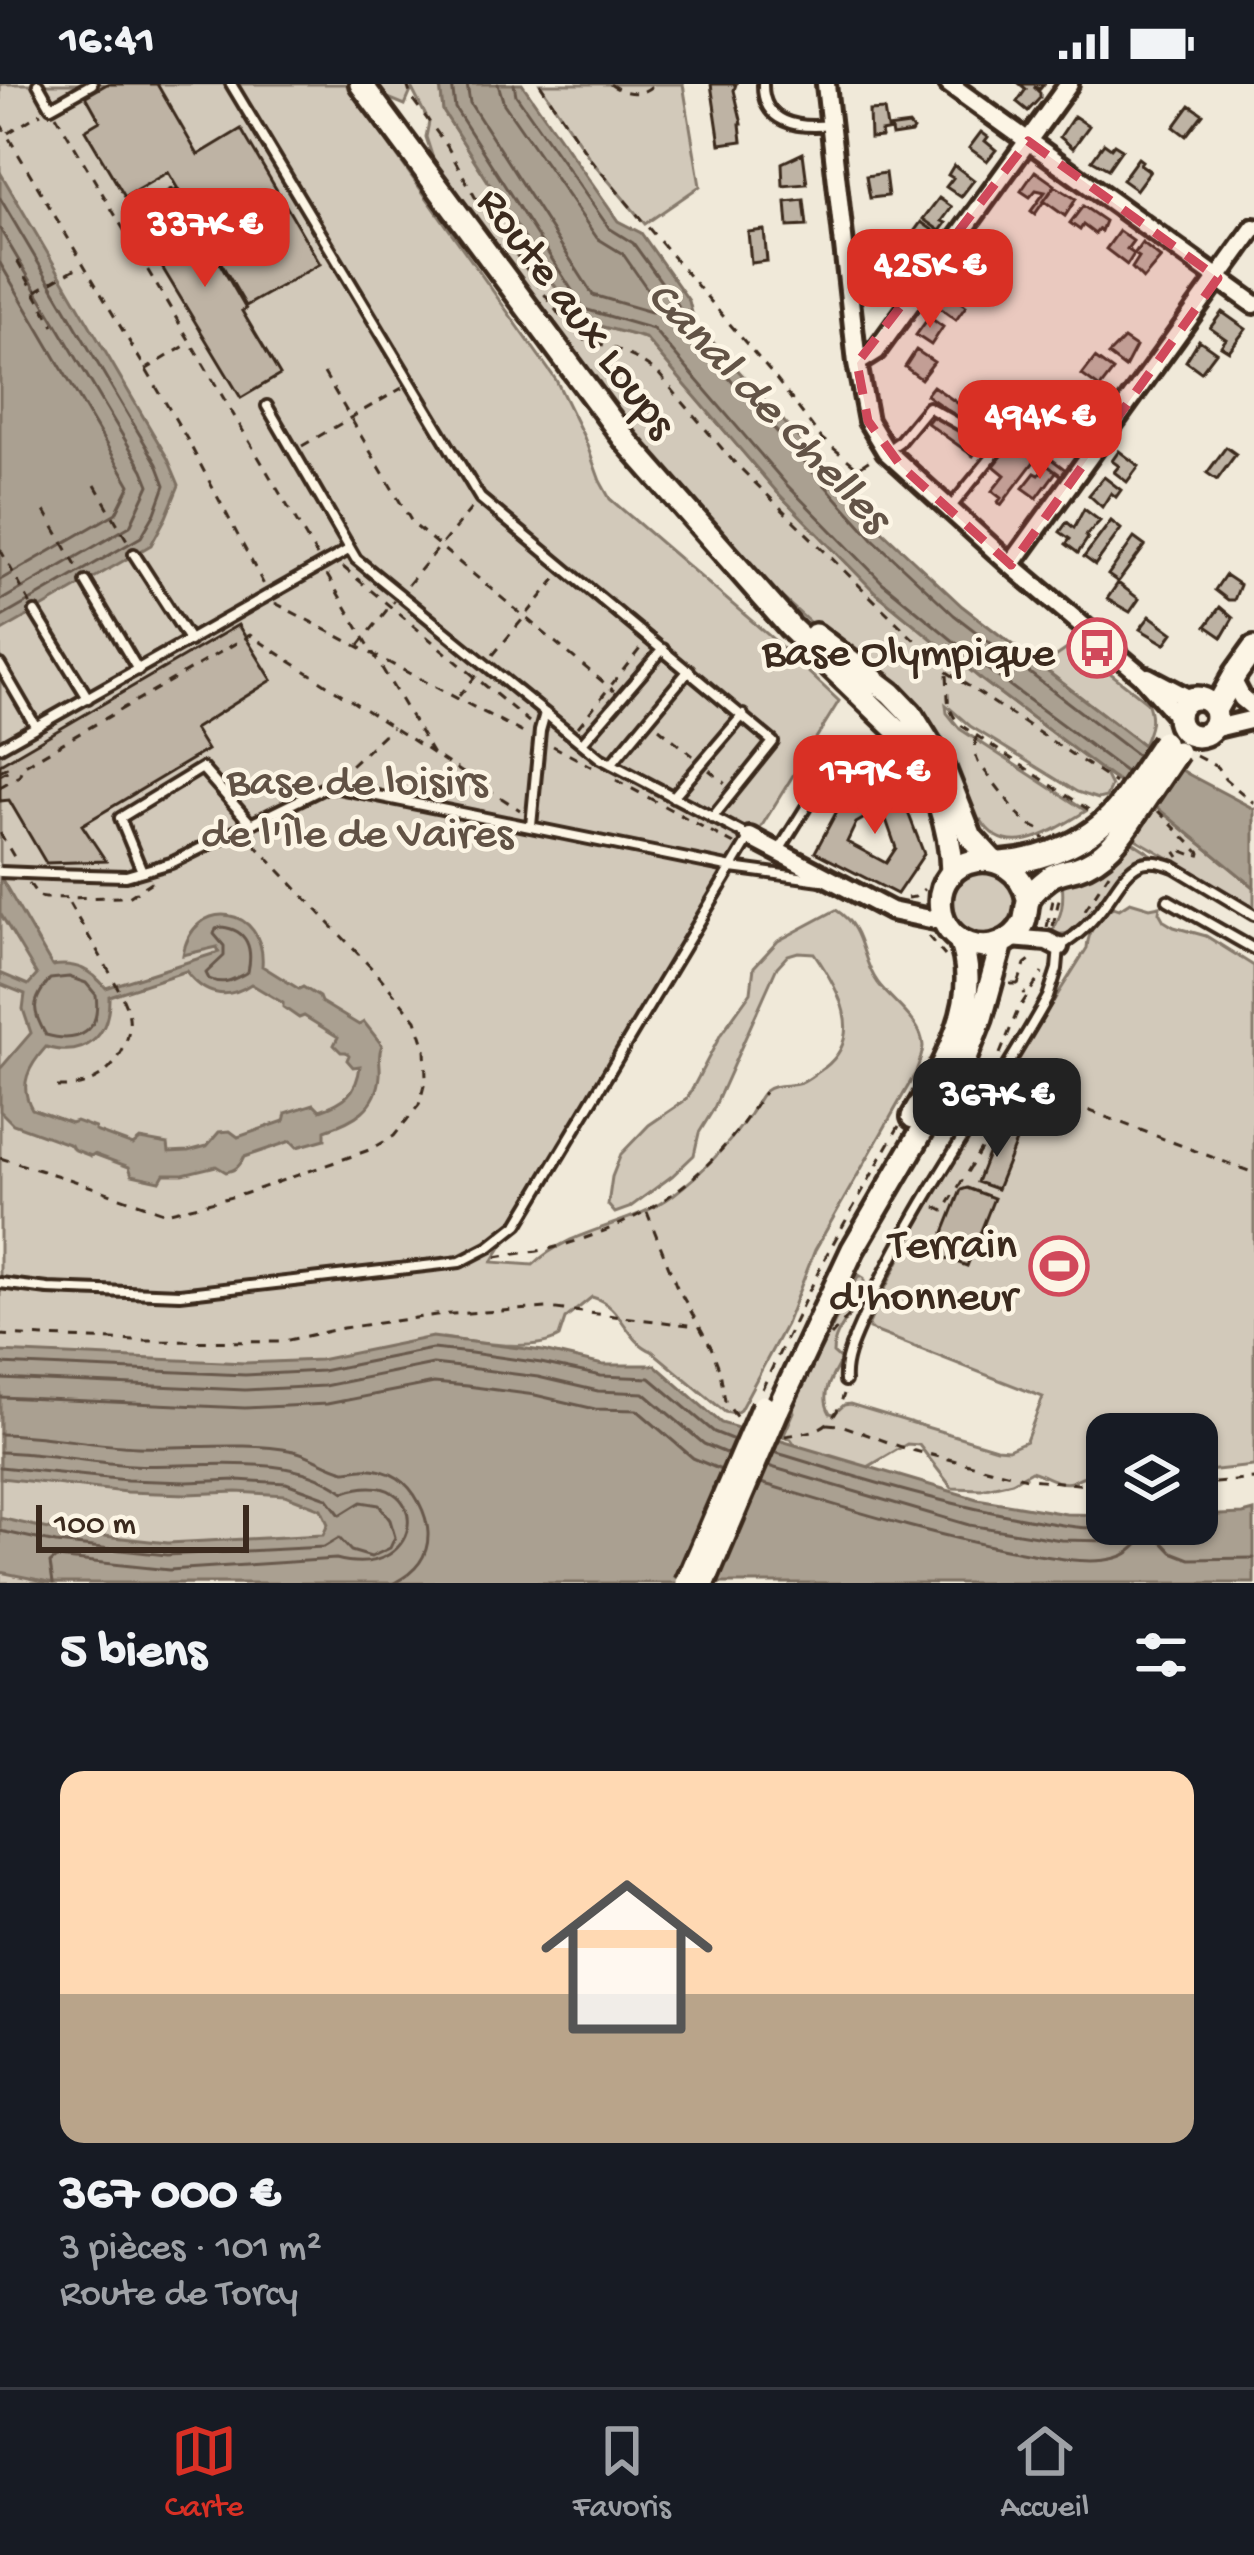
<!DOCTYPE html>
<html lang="fr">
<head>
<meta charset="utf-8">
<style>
	body { margin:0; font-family:"Gochi Hand",sans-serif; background:#20242c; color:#f1f3f6; height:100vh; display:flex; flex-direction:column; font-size:45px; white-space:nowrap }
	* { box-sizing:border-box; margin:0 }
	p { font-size:39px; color:#9ea1a6 }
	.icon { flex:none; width:66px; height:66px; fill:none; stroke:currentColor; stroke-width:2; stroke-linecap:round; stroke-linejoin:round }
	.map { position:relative; height:1499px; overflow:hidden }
	.drawer { display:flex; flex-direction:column; background:#171b24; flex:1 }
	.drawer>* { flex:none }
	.controls { position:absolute; left:1086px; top:1329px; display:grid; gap:24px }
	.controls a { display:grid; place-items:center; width:132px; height:132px; border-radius:24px; background:#171b24; box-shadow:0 3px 9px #0004; font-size:60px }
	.scale { position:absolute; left:36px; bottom:30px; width:213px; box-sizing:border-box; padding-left:12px; border:6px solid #3b2a1e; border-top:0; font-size:33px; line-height:42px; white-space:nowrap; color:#3b2a1e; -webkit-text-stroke:9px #fcf5e5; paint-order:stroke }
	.price { position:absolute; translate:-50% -102px; padding:0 27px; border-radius:24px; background:#d93025; color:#fff; font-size:39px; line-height:78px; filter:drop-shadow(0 3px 6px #0008) }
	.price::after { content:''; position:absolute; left:50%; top:72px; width:36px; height:27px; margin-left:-18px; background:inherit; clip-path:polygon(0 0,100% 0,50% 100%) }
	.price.on { background:#222; color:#fff }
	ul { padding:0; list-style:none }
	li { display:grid; align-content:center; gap:24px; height:636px; padding:0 60px }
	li+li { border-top:3px solid #363941 }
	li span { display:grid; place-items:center; height:372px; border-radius:24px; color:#555 }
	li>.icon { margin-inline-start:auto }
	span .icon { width:216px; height:216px; fill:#fffc; stroke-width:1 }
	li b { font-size:51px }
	h2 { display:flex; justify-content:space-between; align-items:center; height:144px; padding:0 60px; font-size:51px }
	.status { display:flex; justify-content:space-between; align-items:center; height:84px; padding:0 60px; background:#171b24; direction:ltr }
	.status svg { height:33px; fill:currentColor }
	.tabs { display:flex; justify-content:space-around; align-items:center; height:168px; border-top:3px solid #363941; background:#171b24; font-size:33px; color:#9ea1a6 }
	.tabs a { display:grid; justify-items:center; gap:6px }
	.tabs .on { color:#d93025 }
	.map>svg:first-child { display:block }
	.green { fill:#d2c9ba; stroke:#867a6c; stroke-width:3 }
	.water { fill:#aaa091; stroke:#7e7163; stroke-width:3; fill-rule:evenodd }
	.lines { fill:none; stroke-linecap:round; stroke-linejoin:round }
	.shore { stroke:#67594c; stroke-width:3 }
	.building { fill:#beb3a4; stroke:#3b2a1e; stroke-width:3; fill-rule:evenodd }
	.service-casing { stroke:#3b2a1e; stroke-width:16 }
	.minor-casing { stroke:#3b2a1e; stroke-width:26 }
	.tertiary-casing { stroke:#3b2a1e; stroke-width:30 }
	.secondary-casing { stroke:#3b2a1e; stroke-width:30 }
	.path { stroke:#3b2a1e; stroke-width:3; stroke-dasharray:9 9; stroke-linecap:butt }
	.service { stroke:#fcf5e5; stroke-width:8 }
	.minor { stroke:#fcf5e5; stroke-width:16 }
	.tertiary { stroke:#fcf5e5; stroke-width:21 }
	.secondary { stroke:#fcf5e5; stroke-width:21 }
	.service-bridge-casing { stroke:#3b2a1e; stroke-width:16; stroke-linecap:butt }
	.secondary-bridge-casing { stroke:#3b2a1e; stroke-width:30; stroke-linecap:butt }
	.service-bridge { stroke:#fcf5e5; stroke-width:8 }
	.secondary-bridge { stroke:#fcf5e5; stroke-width:21 }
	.marked { fill:#d1495b; fill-opacity:0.2; stroke:#d1495b; stroke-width:9; stroke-dasharray:24 15; stroke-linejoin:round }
	.labels { text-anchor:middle; stroke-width:9; stroke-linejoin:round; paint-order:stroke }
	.street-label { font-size:45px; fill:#3b2a1e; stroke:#fcf5e5 }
	.poi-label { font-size:45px; fill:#3b2a1e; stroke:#fcf5e5; text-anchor:end }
	.park-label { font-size:45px; fill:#615245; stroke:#fcf5e5 }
	.water-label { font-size:48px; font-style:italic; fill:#625346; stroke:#fcf5e5 }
</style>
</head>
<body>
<div class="status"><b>16:41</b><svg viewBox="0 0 49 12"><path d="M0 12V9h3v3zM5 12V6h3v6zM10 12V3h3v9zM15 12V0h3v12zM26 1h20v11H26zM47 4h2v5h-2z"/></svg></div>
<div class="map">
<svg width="1254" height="1499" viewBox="0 0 1254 1499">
	<rect width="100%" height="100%" fill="#f0e9d9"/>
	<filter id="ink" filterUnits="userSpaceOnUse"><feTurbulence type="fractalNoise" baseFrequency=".00833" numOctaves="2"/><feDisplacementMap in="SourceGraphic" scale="24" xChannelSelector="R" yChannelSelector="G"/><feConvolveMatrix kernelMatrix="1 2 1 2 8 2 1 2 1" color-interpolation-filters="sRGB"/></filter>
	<g filter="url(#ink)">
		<!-- green -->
		<path class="green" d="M0 0H346L556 296 584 353 600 397 610 415 773 555 839 617 492 1178 533 1181C570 1144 631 1143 673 1111 702 1089 729 1060 750 1030 755 1023 758 1012 765 1007 774 999 790 1003 801 999 809 996 816 989 824 984 866 952 838 904 814 869L798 868 788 871 777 883 713 1026 699 1049 694 1071 672 1092 629 1124 615 1129 608 1121 612 1093 621 1070 649 1041 687 1015 721 950 751 908 754 883 778 857 836 826C866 845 859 873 878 899 892 918 922 937 923 962 923 970 918 982 915 990L815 1166 786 1240 740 1326 734 1330 725 1328 652 1267C626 1257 622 1221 592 1213L565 1235 559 1253C533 1269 474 1258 443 1254L418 1295 345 1499H0Z
			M376 0H440L443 27 577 236 645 254 777 408 875 508 982 596 1104 688 1111 702 1106 713 1098 715 1077 708 970 642 946 621 947 629 960 645 1086 727C1053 747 1007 779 981 736L971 739 954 693 839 565 752 486 648 369 453 103 436 84 426 53 429 38 412 5 405 21 388 14Z
			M540 0H683L700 102 645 140 591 76Z
			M1067 565 1090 573 1147 618C1154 635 1150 645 1143 661L1038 580 1040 575 1051 576Z
			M1155 722 1254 803V823L1134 754Z
			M1122 757 1128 760 1131 757 1154 772C1104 779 1097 856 1055 850L1052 847C1063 831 1064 815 1062 796Z
			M952 819a31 31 0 1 1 62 0a31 31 0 1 1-62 0Z
			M1130 818 1150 824 1160 822 1159 828 1164 837 1174 843 1206 852 1254 882V1382L1197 1388V1350H1107V1403L1096 1402 1085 1392C1080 1393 1076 1396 1071 1398 1059 1402 1043 1390 1031 1387L1012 1398 981 1405 952 1404 919 1361 907 1360 866 1384 796 1362 791 1355 783 1353 794 1328 792 1321 859 1191 864 1194C865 1223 833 1241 833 1269L841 1276C832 1294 819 1310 830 1329L834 1330 844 1321 850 1320 996 1364 1008 1365 1026 1357 1043 1313 869 1245V1240C927 1107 1011 986 1087 864 1088 848 1099 829 1113 823L1119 825Z"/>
		<!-- water -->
		<path class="water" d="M440 0H522L618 137 641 149 689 217 694 237 881 446 962 522 1143 661 1188 690 1254 725V803L1155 722 1111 693 982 596 875 508 777 408 645 254 577 236 443 27Z
			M0 88 168 375 179 401 166 433 151 461 0 548Z
			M0 792 52 882C76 878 91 886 106 904L219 868 217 863 183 871C193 811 267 822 262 882L299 905 303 903 319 913 321 918 359 941 364 938 382 961C377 972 381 978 380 991 378 1024 353 1037 325 1046V1055L297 1063 291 1057 244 1073C240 1082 236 1086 226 1088L216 1082 183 1090H164L160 1097 132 1091 129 1083 94 1070 91 1072 73 1065 71 1061 13 1040 0 1027V985L31 949 23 925 25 910 0 900V889L28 901 37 891 0 829ZM186 887C204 911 226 917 251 900L283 919V923L299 934 304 932 338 953 334 961 341 968H346L349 971 347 976 353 983 360 982C357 1009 344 1018 320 1026L314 1020 286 1029 284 1037 238 1053 230 1047 219 1048 207 1062 188 1067 169 1068 168 1060 140 1055 133 1061 95 1047V1044L76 1037 71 1039 32 1025C18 1001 29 982 46 963 86 975 110 952 109 912Z
			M432 1253 543 1267 603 1281H655L721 1339 977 1415 1066 1430 1107 1431V1440H1197V1432L1243 1430 1254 1427V1499H54L0 1488V1434L58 1447 168 1459 323 1451 328 1440 321 1425 285 1411 237 1408 187 1410 126 1408 0 1394V1268L245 1279 320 1276Z"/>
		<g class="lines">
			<!-- shore -->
			<path class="shore" d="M452 0 455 24 584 225 653 245 786 400 883 499 990 587 1126 688
				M467 0 470 19 593 211 651 228 656 227 657 219 623 170 597 154 504 20 498 0
				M514 0 516 11 609 144 633 159 678 221 685 245 873 455 954 531 1138 672
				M0 114 157 380 165 401 155 429 141 453 0 534
				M0 145 143 386 149 401 130 442 0 517
				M0 179 130 401 116 429 0 496
				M222 843C248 846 253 865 248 888 234 895 225 902 209 895L206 889 224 872V862L214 850 216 845Z
				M69 893 86 899 96 911C101 948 79 960 46 951 31 926 32 917 50 895Z
				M0 1280 245 1291 322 1287 432 1265 471 1269 541 1279 601 1292 650 1294 714 1348 734 1356
				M0 1295 245 1306 324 1302 433 1280 469 1284 538 1293 598 1307 644 1309 704 1360 728 1370
				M0 1313 245 1324 327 1320 434 1299 467 1302 535 1311 595 1325 637 1326 693 1374 721 1386
				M0 1350C46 1351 91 1361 137 1363 188 1365 244 1357 294 1367 312 1371 328 1383 345 1387 348 1387 360 1385 363 1385 375 1384 389 1388 398 1394 415 1405 427 1430 428 1449 429 1474 414 1489 394 1499
				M0 1368C44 1369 88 1378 132 1381 199 1385 288 1366 344 1408 433 1378 429 1499 336 1475L169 1486 56 1474 50 1479 53 1499
				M774 1368C862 1395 948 1422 1039 1437 1062 1441 1091 1448 1113 1440
				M768 1382 969 1441 1061 1456 1110 1457 1124 1451 1131 1440
				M0 1383 127 1396 187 1398 237 1396 286 1399 327 1414 340 1431 361 1418 379 1421 390 1436 395 1453 390 1464 371 1473 351 1467 339 1454 324 1463 167 1471 56 1459 0 1447
				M761 1399C851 1426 940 1454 1032 1470 1058 1474 1090 1481 1116 1474 1133 1470 1140 1457 1152 1447L1172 1468 1190 1475 1254 1474"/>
		</g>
		<!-- building -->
		<path class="building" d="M107 0H157L198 71 241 45 320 180 246 222 168 88 125 113 85 46 100 37 86 12Z
			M711 0H736L734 6 742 40H740L742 57 720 60Z
			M1020 0H1044L1040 5 1034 3 1040 9V14L1028 27 1017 18 1026 5Z
			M1190 21 1203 30 1186 52 1174 43Z
			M884 26 887 44 909 41 913 46 911 49 892 52 891 46 881 48 882 53 870 54 869 27Z
			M1074 32 1089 42 1073 64 1060 53Z
			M981 48 988 53 985 57 996 66 987 77 969 64Z
			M1104 59 1111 64 1114 60 1122 65 1108 85 1092 76Z
			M803 69 807 100 783 102 782 79Z
			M1138 74 1142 77 1140 80 1150 87 1136 106 1122 96Z
			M954 81 974 96 961 113 946 103 953 94 948 91Z
			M1035 87 1055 101 1035 130 1031 127 1045 108 1036 106 1030 113 1021 107Z
			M885 89 888 112 870 114 866 92Z
			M1055 102 1076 115 1065 132 1044 117Z
			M171 105 172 108 177 105 246 225 242 227 280 291 241 314 130 130Z
			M939 114 952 123 942 137 946 139 940 147 923 135Z
			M804 116 807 142 788 143 786 118Z
			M1083 122 1105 137 1101 147 1099 145 1095 150 1083 141 1080 146 1070 139Z
			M921 138 937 149 921 167 908 156Z
			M978 145 1011 169 1005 177 972 153Z
			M764 146 767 177 751 179 748 148Z
			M1119 147 1133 157 1127 165 1134 170 1127 181 1106 165Z
			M1142 159 1161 174 1143 195 1132 184 1139 173 1134 170Z
			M886 179 904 193 889 213 871 199Z
			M949 209 966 222 956 236 938 223Z
			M1222 228 1246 245 1229 267 1221 262 1226 255 1210 244Z
			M929 233 943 243 931 261 916 251Z
			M1124 255 1136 263 1125 284 1108 271Z
			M1199 256 1216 268 1201 288 1186 277Z
			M916 266 934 278 921 295 905 283Z
			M1095 274 1113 287 1100 304 1082 291Z
			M933 302 973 330 967 340 926 311Z
			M1057 305 1078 320 1001 421 998 418 1001 414 992 407 1005 391 994 382 1016 354 1025 361 1058 315 1053 311Z
			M1078 320 1102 337 1092 351 1084 346 1086 342 1080 338 1084 333 1080 330 1075 337 1069 333Z
			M934 330 980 362 973 372 927 339Z
			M1053 354 1061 359 1050 374 1066 386 1062 392 1038 375Z
			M1226 363 1236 370 1217 396 1207 389Z
			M1119 367 1139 382 1127 398 1114 388 1119 382 1112 377Z
			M1047 381 1056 388 1037 414 1023 404 1035 389 1039 391Z
			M1104 393 1121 406 1116 413 1111 409 1102 423 1089 411Z
			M1084 425 1100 437 1086 452 1088 454 1078 469 1066 460 1070 455 1060 448 1067 438 1074 444Z
			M1111 437 1121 445 1095 481 1084 473Z
			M1134 454 1145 462 1118 498 1108 491Z
			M1225 491 1240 501 1234 516H1228L1215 506Z
			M1118 499 1139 515 1130 528 1107 515Z
			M1220 523 1233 534 1222 553 1206 542Z
			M1150 532 1173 549 1165 560 1140 545Z
			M238 541 272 596 194 645 207 666 82 741 106 777 46 779 9 716 0 717V680Z
			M889 689 899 705 924 770 897 810 815 768 838 725ZM882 724 896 764 886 779 847 758 856 739Z
			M997 1047 1017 1055 997 1105 977 1098Z
			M967 1104 994 1114 967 1182 940 1172 937 1166 961 1106Z"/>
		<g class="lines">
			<!-- service casing -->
			<g class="service-casing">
				<path id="service" d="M38 0 51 23 92 0
					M231 0 480 414 773 658 712 734
					M763 0C762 39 798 45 830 41
					M886 367 899 358 928 323 962 342
					M950 424 1035 320
					M134 470 190 557
					M86 498 138 586
					M35 528 88 614
					M0 581 36 643
					M582 659 663 565
					M0 663 350 465
					M611 680 689 586
					M673 713 743 631
					M531 742 540 647 545 629
					M780 765 836 675 842 670 855 671 872 693
					M142 787 120 734 202 684 250 739
					M51 790 126 792 171 779 328 702 732 784 821 796
					M1168 816 1254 865
					M0 1199 48 1205 180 1210 460 1178 489 1163 518 1140 750 753 600 674 356 475 267 322
					M845 1297C843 1273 857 1249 866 1227 916 1116 989 1019 1048 913L1057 885 1059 863C1079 851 1094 836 1107 817 1127 789 1135 767 1174 783L1254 831"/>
			</g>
			<!-- minor casing -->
			<g class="minor-casing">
				<path id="minor" d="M826 0 857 279 868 337 886 367 1011 481 1141 591 1179 634
					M949 0 1254 220
					M857 279 876 267 1069 0
					M1011 481 1254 144
					M1148 593 1190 615
					M1232 595 1242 614 1254 624
					M1212 645 1254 635
					M750 753 891 827 945 838
					M1011 854 1047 857 1059 863"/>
			</g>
			<!-- tertiary casing -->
			<g class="tertiary-casing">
				<path id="tertiary" d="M361 0 627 358 790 543 898 647C930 688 951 737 952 789
					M815 551 891 609 911 630 942 680 971 753 992 776"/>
			</g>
			<!-- secondary casing -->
			<g class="secondary-casing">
				<path id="secondary" d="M1178 633a19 19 0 1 1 38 0a19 19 0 1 1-38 0Z
					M1215 626 1236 589 1254 564
					M1001 779C1047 776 1094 756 1122 719
					M1028 814C1013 755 932 770 941 826 943 842 954 855 969 860 990 868 1014 858 1024 838 1027 829 1026 818 1030 812 1034 805 1045 797 1050 793 1059 787 1067 787 1077 784 1105 775 1121 752 1136 729
					M913 1033C943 982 985 914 959 855
					M777 1327 853 1165 930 1033 961 985 981 934 1002 859"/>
			</g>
			<!-- path -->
			<path class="path" d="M407 0 411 13 447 62 475 113 563 236 585 256 611 263 635 274 658 289 731 375 947 588 1115 699
				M540 0 591 76 773 291 822 355 858 384 870 376
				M610 0C623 10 643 13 654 0
				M56 31 317 472
				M0 39 187 355 264 501
				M8 49 41 29
				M17 177 54 242
				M36 207 80 182
				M145 286 188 260
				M324 289 413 440 614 607
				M302 362 402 304
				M95 401 128 458
				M45 427 79 487
				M0 465 31 521
				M343 483 529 638
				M327 491 434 672
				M408 501 475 420
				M275 519 527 651
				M359 561 394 517
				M493 571 556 495
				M947 591C949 613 944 625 962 642L1092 728
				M459 612 480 587
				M578 643 643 561
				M659 644 693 672
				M976 653 975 670 978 678 1022 735 1028 741 1039 745 1044 755
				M553 662 592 683
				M1196 672 1217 683 1225 695 1254 719
				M709 686 725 699
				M0 687 9 682 11 685 0 691
				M338 693 392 643
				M616 696 734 760
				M0 703 19 692 23 682 250 551 520 726
				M1158 727 1200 769 1199 773 1180 766 1175 767 1179 773
				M0 749 17 778
				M29 799 39 813 45 814 129 813 156 795
				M907 814 915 813 924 805
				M1085 826 1109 789
				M1053 842 1060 811
				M1047 843 1054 812
				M928 852 945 872
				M1010 900H1018L1025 910
				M1018 900 1025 880 1036 871
				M1000 970 1018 926 1042 889
				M57 1003C76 1004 96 998 109 985 123 971 131 952 129 933 125 907 80 840 66 814
				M0 1074 69 1095 166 1129 244 1110 372 1065 394 1052 419 1021 426 994 425 964 416 936 380 893 249 754
				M936 1123 944 1127 1002 1030C1021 1012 1036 1008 1061 1016L1254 1089
				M647 1128 676 1201 711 1263 720 1287 725 1317 737 1334
				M496 1173C517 1169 540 1168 560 1162 654 1135 713 1090 764 1008
				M0 1251 136 1257 279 1258 343 1244 436 1231 548 1224 697 1242
				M831 1252 852 1228
				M762 1305 827 1170 899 1042
				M827 1340 841 1341 907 1365 1031 1395 1107 1403
				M785 1352C818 1347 832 1346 844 1310
				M1197 1401 1254 1395"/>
			<!-- service -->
			<use href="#service" class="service"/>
			<!-- minor -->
			<use href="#minor" class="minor"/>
			<!-- tertiary -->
			<use href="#tertiary" class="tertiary"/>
			<!-- secondary -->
			<use href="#secondary" class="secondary"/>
			<!-- service-bridge casing -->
			<g class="service-bridge-casing">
				<path id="service-bridge" d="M0 788 51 790"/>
			</g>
			<!-- secondary-bridge casing -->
			<g class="secondary-bridge-casing">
				<path id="secondary-bridge" d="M1122 719 1163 658
					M1136 729 1177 668
					M687 1499 763 1322
					M704 1499 777 1327"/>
			</g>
			<!-- service-bridge -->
			<use href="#service-bridge" class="service-bridge"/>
			<!-- secondary-bridge -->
			<use href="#secondary-bridge" class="secondary-bridge"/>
		</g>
	</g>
	<!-- marked area -->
	<path class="marked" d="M1028 57 1218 194 1011 481 901 382 868 337 857 279Z"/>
	<!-- icons -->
	<defs>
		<g id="bus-ring" transform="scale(3)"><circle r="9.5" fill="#fcf5e5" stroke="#d1495b" stroke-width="1.5"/><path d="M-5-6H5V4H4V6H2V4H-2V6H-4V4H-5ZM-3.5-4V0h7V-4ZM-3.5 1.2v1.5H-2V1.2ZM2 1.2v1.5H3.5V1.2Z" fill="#d1495b"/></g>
		<g id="stadium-ring" transform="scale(3)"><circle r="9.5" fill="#fcf5e5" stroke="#d1495b" stroke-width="1.5"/><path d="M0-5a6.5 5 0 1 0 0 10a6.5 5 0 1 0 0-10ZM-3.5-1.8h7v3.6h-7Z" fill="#d1495b"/></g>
	</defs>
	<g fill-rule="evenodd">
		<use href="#bus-ring" x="1097" y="564"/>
		<use href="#stadium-ring" x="1059" y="1182"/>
	</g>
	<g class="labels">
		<!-- street labels -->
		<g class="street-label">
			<text transform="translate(580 226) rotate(53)" y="16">Route aux Loups</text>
		</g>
		<!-- poi labels -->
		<g class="poi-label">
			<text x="1055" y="580">Base Olympique</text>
			<text x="1017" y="1172">Terrain<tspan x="1017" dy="52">d'honneur</tspan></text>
		</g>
		<!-- park labels -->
		<g class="park-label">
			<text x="357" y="709">Base de loisirs<tspan x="357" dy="52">de l'Île de Vaires</tspan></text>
		</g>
		<!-- water labels -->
		<g class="water-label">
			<text transform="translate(772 319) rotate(46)" y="17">Canal de Chelles</text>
		</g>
	</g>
</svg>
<div class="controls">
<a><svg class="icon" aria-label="layers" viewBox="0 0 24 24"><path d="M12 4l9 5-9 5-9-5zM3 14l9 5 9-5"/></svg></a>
</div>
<div class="scale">100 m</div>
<b class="price" style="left:205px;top:206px">337K €</b>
<b class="price" style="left:930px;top:247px">425K €</b>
<b class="price" style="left:1040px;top:398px">494K €</b>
<b class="price" style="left:875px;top:753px">179K €</b>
<b class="price on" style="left:997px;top:1076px">367K €</b>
</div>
<section class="drawer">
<h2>5 biens<svg class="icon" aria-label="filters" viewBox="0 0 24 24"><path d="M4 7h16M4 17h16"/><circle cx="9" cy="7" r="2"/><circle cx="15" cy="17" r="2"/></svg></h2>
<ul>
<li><span style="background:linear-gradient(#ffd9b3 60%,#b9a48a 0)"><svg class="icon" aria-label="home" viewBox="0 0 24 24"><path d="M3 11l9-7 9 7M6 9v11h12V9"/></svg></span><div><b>367 000 €</b><p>3 pièces · 101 m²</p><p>Route de Torcy</p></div></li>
</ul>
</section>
<nav class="tabs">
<a class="on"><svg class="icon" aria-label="map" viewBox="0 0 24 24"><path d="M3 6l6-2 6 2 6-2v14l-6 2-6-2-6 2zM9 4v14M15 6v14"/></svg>Carte</a>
<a><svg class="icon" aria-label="saved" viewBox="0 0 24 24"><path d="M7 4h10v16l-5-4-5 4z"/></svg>Favoris</a>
<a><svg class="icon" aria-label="home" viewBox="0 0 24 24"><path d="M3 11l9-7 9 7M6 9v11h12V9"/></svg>Accueil</a>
</nav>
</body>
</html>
